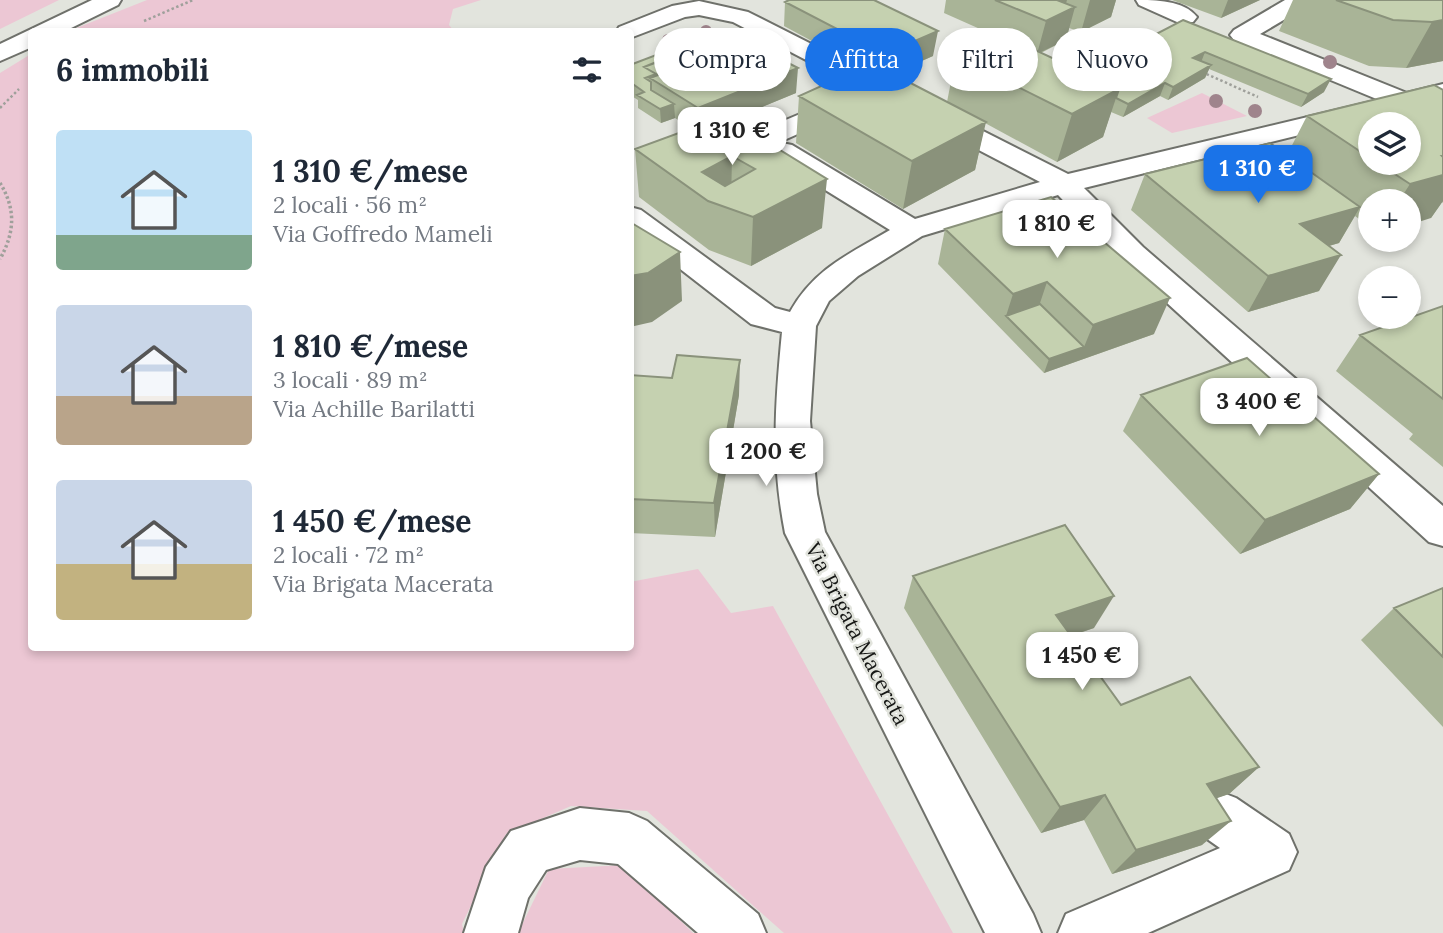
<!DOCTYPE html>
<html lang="it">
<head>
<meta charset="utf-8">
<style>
	body { margin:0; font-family:Lora,serif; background:#f2f2f3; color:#1f2937; height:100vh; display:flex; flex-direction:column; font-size:26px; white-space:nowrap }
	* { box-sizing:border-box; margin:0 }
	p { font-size:23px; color:#747a83 }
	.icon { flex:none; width:38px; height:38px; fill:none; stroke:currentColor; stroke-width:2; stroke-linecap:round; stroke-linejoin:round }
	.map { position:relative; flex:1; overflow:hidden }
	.panel { position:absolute; left:28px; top:28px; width:606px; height:623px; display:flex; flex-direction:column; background:#fff; border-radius:7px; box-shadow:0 4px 10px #0003 }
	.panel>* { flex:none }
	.hud { position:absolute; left:654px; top:28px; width:665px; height:63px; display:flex; gap:14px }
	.fabs { position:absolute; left:1358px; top:112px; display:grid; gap:14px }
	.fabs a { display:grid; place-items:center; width:63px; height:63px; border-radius:50%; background:#fff; box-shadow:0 4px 10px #0003; font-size:35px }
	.price { position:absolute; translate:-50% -60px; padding:0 16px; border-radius:14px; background:#fff; color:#222; font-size:23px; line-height:46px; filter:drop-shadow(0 2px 4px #0008) }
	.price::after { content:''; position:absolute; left:50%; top:42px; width:21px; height:16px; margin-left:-10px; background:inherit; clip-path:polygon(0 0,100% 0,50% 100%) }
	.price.selected { background:#1a73e8; color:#fff }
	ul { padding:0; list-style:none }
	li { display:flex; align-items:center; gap:21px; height:175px; padding:0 28px }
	li span { display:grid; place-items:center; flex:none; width:196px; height:140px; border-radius:7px; color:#555 }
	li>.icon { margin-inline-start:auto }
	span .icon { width:84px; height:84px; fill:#fffc; stroke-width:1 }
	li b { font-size:30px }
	h2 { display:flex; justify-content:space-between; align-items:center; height:84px; padding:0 28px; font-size:30px }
	.chip { padding:0 24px; border-radius:32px; background:#fff; box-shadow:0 4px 10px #0003; font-size:24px; line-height:63px }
	.chip.selected { background:#1a73e8; color:#fff }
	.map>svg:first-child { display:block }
	.green { fill:#ecc7d4 }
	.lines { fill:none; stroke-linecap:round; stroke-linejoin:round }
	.minor-casing { stroke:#6f716b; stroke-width:4 }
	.major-casing { stroke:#6f716b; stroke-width:4 }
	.path-far1 { stroke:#9fa09b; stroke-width:2.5; stroke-dasharray:2.5 2.5; stroke-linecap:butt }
	.path { stroke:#9fa09b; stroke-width:3.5; stroke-dasharray:2.5 2.5; stroke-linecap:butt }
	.minor { fill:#fff; fill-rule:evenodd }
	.major { fill:#fff; fill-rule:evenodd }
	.tree { fill:#9f848c }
	.wall { fill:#a9b497; fill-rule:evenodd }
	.shaded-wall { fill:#8a927b }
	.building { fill:#c5d1b0; stroke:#8a927b; stroke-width:2; fill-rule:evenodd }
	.labels { text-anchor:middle; stroke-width:5; stroke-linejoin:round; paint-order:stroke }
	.street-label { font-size:21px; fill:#161715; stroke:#e2e4dd }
</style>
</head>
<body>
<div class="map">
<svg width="1443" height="933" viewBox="0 0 1443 933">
	<rect width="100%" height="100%" fill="#e2e4dd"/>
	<!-- green -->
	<path class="green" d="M0 0H59L0 29Z
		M147 0H481L453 9 449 25 454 31H69Z
		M31 54 32 648H630V582L698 569 731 613 773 606 953 933H784L647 811 571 806 506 834 462 924 464 933H0V73Z
		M1202 93 1247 116 1172 133 1147 118Z
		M624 865 693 933H518L549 869Z"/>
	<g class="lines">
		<!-- minor casing -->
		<g class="minor-casing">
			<path id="minor" d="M1136 0C1155 0 1184 0 1197 17L1193 22H1177L1139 5Z
				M1285 0H1312L1309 5 1260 34 1407 93 1443 84V100L1427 104 1443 113V132L1434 130 1401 110 1084 188 1143 247 1443 506V546L1429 542 1121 261 1058 195 922 236 858 276 829 301 816 326 810 421 817 494 825 532 1033 914 1041 933H985L785 533C771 461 775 405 782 332L751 324 630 230V207L641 210 775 308 790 312C814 269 849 254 890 230L772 157 768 151 772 145 742 159 732 161 722 159 718 153 722 147 845 95 854 97 858 103 854 109 773 145 782 143 792 145 915 219 1040 182 733 22 699 15 685 17 630 38V32H616L619 27 672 6 699 1 748 12 1068 174 1379 100 1234 40 1230 35 1234 30Z
				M1218 791 1236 798 1289 834 1297 852 1289 870 1148 933H1058L1066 914 1220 848 1200 834 1193 816 1200 798Z
				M580 808 629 813 647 821 758 914 766 933H698L618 864 580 860 546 870 528 898 518 933H464L486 867 511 831Z"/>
		</g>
		<!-- major casing -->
		<g class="major-casing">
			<path id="major" d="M92 0H121L118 5 63 32H32V47L0 61V44Z"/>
		</g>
		<!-- path-far1 -->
		<path class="path-far1" d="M144 21 193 0
			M1202 72 1258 97
			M0 108 19 89"/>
		<!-- path -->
		<path class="path" d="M0 183C16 209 15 232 0 259"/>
		<!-- minor -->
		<use href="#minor" class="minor"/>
		<!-- major -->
		<use href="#major" class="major"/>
	</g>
	<!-- trees -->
	<g class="tree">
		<circle cx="706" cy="31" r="6"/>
		<circle cx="668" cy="40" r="6"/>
		<circle cx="1330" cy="62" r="7"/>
		<circle cx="1216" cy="101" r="7"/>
		<circle cx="1255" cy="111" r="7"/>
	</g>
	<!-- wall -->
	<path class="wall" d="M946 0H1116L1111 17 1081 32 1069 28 1066 40 1041 53 1083 72 1183 20 1324 92 1301 107 1209 69 1205 78 1168 100 1160 96 1123 117 1111 112 1103 137 1057 162 985 123 975 170 903 209 796 143 799 96 862 68 784 26 785 2 933 56 893 74 947 102 956 56 998 37 944 13Z
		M1172 0H1260L1221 18Z
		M1293 0H1443V61L1406 68 1369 66 1279 31Z
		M770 53 796 93 731 120 822 228 751 266 709 250 639 197 635 149 691 128 675 118 661 123 638 108V100L630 95V65L664 59Z
		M1443 90V203L1442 202 1431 218 1409 201H1370V227L1355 216 1339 243 1329 246 1319 291 1248 312 1131 210 1145 174 1287 155 1307 116ZM1370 124 1409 163H1370Z
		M945 229 1154 334 1044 373 938 264Z
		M1443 306V467L1409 439 1413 434 1336 371 1360 335Z
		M630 375 739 395 715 537 630 533Z
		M1141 395 1379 474 1350 509 1240 554 1123 431Z
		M913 576 1094 628 1071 636 1121 705 1259 767 1229 794 1216 798 1202 845 1112 874 1084 820 1041 833 904 608Z
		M1443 588V727L1361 640 1394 608Z"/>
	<!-- shaded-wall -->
	<path class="shaded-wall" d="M1054 0H1067L1063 13 1075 7 1066 40 1037 54 1046 21Z
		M1090 0H1116L1111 17 1081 32Z
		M1228 0H1260L1221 18Z
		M1443 20V61L1406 68 1432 22Z
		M938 31 933 56 882 78 885 54Z
		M1205 52 1200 65 1193 58Z
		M1211 65 1205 78 1168 100 1173 87Z
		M798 68 796 93 699 133 698 108Z
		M1331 79 1324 92 1301 107 1308 94Z
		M1165 83 1160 96 1123 117 1128 104Z
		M1119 89 1103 137 1057 162 1072 114Z
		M674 104 675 118 661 123 660 109Z
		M986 122 975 170 903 209 912 161Z
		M732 156 731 204 702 172Z
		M1443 156V201L1431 218 1409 225V201H1399L1410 184Z
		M827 179 822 228 751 266 753 217Z
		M1360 207 1339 243 1280 260 1300 224Z
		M680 252 682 301 652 322 630 327V276Z
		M1341 255 1319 291 1248 312 1268 276Z
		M1047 282 1035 318 1006 316 1013 294Z
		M1170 298 1154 334 1044 373 1049 359 1084 347 1093 325Z
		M740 360 739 395 715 537 714 503Z
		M1379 474 1350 509 1240 554 1265 520Z
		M1114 596 1094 628 1039 646 1056 615Z
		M1259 767 1229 794 1180 811 1207 784Z
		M1105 795 1084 820 1041 833 1060 807Z
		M1231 821 1202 845 1112 874 1136 850Z"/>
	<!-- building -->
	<path class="building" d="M789 0H874L938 31 885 54 785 2Z
		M995 0H1057L1075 7 1046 21Z
		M1336 0H1443V20L1432 22 1393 20Z
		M1183 20 1331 79 1308 94 1205 52 1193 58 1211 65 1173 87 1165 83 1128 104 1116 98 1119 89 1083 72Z
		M740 31 770 46 763 50 798 68 698 108 650 78 658 75 644 67Z
		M1003 35 1119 89 1072 114 956 56Z
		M656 55 664 59 644 67 656 74 645 78 651 82V90L674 104 660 109 637 95 644 92 630 82V65Z
		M872 63 986 122 912 161 799 96Z
		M1434 85 1443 90V156H1442L1443 157V175L1410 184 1378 163H1409V124H1370V158L1307 116Z
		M725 116 827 179 753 217 708 201 635 149ZM732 156 755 169 725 186 702 172Z
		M1270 143 1360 207 1300 224 1341 255 1268 276 1145 174Z
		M1051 197 1170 298 1093 325 1047 282 1013 294 945 229Z
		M630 222 680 252 648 273 630 276Z
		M1040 304 1084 347 1049 359 1006 316Z
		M1443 306V399L1360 335Z
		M677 355 740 360 714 503 630 499V375L672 378Z
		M1247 358 1379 474 1265 520 1141 395Z
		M1065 525 1114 596 1056 615 1121 705 1190 677 1259 767 1207 784 1231 821 1136 850 1105 795 1060 807 913 576Z
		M1443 588V657L1394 608Z"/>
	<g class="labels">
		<!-- street labels -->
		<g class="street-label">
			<text transform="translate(857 634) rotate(63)" y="7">Via Brigata Macerata</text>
		</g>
	</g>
</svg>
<div class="fabs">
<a><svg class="icon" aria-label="layers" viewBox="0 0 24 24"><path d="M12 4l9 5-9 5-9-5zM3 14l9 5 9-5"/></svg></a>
<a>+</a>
<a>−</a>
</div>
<b class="price" style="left:732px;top:167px">1 310 €</b>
<b class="price selected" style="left:1258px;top:205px">1 310 €</b>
<b class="price" style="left:1057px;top:260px">1 810 €</b>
<b class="price" style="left:1259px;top:438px">3 400 €</b>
<b class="price" style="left:766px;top:488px">1 200 €</b>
<b class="price" style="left:1082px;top:692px">1 450 €</b>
<div class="hud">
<a class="chip">Compra</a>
<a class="chip selected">Affitta</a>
<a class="chip">Filtri</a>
<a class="chip">Nuovo</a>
</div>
<section class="panel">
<h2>6 immobili<svg class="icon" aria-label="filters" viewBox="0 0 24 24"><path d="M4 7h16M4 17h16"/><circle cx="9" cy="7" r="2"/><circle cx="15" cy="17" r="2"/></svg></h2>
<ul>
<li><span style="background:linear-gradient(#bfe0f5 75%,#7fa58c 0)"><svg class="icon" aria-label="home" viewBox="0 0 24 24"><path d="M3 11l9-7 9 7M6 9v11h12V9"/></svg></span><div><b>1 310 €/mese</b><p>2 locali · 56 m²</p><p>Via Goffredo Mameli</p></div></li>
<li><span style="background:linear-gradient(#c9d6e8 65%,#b9a48a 0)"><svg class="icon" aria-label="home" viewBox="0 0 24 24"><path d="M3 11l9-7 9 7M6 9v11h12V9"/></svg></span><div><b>1 810 €/mese</b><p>3 locali · 89 m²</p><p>Via Achille Barilatti</p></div></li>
<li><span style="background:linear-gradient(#c9d6e8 60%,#c2b280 0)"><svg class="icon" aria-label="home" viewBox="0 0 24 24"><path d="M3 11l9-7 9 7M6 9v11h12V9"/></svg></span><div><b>1 450 €/mese</b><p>2 locali · 72 m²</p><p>Via Brigata Macerata</p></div></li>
</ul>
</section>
</div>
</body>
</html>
